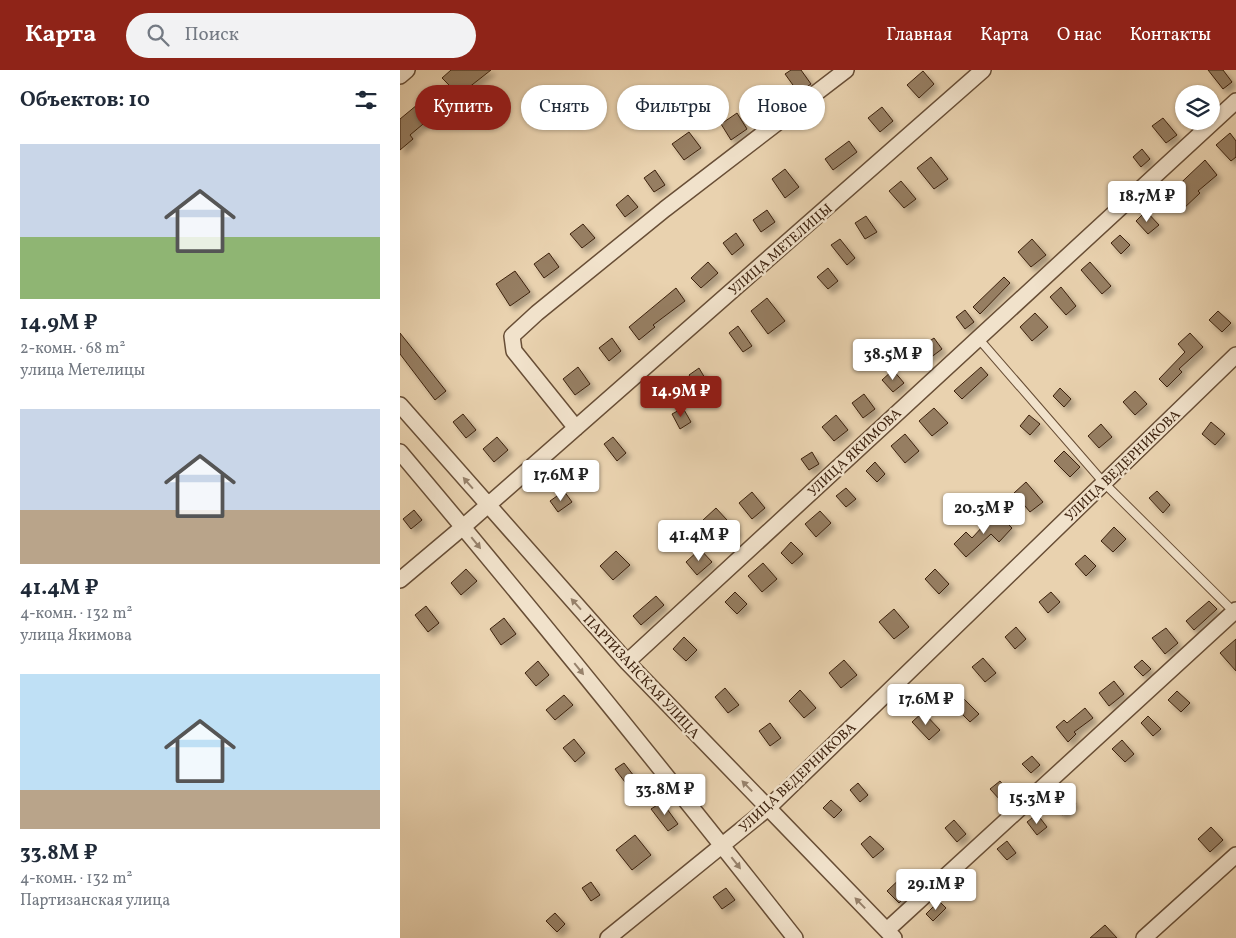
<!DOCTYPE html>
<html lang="ru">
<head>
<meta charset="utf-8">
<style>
	body { margin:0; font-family:Vollkorn,serif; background:#f2f2f3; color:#1f2937; height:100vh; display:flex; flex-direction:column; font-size:19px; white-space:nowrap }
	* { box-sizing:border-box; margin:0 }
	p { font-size:16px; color:#747a83 }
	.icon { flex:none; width:28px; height:28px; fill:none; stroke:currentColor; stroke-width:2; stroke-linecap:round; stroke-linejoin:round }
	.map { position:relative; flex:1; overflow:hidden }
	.panel { display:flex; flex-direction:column; background:#fff; width:400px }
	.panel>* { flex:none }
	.top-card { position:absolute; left:15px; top:15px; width:475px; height:45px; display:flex; gap:10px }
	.controls { position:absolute; left:775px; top:15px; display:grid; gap:10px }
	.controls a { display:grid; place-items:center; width:45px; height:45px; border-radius:50%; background:#fff; box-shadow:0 1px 4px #0004; font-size:25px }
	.price { position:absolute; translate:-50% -42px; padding:0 11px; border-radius:5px; background:#fff; color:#222; font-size:16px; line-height:32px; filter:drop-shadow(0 1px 2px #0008) }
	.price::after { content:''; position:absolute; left:50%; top:30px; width:15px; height:11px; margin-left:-8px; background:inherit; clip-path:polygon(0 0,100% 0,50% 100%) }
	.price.current { background:#8f2418; color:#fff }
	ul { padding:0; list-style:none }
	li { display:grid; align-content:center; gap:10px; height:265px; padding:0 20px }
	li span { display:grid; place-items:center; height:155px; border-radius:0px; color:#555 }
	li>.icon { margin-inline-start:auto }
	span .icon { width:90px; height:90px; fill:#fffc; stroke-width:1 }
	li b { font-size:21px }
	h2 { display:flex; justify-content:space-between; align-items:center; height:60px; padding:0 20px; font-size:21px }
	.chip { padding:0 18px; border-radius:22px; background:#fff; box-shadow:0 1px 4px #0004; font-size:18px; line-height:45px }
	.chip.current { background:#8f2418; color:#fff }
	header { display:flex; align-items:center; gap:30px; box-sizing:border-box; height:70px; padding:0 25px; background:#8f2418; color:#fff }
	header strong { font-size:24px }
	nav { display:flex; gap:28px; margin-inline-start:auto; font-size:18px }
	.search { width:350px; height:45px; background:#f2f2f3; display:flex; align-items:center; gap:12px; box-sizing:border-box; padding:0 18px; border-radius:28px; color:#747a83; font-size:19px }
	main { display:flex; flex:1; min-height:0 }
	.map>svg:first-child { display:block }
	.building { fill:#967e62; stroke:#3d220e; filter:url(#shadow) }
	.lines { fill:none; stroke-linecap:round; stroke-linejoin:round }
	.lane-casing { stroke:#684e36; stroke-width:10 }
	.street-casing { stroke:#684e36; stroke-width:18 }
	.lane { stroke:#f1e2cb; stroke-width:8 }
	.street { stroke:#f1e2cb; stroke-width:15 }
	.oneway { fill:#97826c }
	.labels { text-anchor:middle; stroke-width:5; stroke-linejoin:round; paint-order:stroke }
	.street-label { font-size:14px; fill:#3d220e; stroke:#f1e2cb }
</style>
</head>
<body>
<header>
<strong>Карта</strong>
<div class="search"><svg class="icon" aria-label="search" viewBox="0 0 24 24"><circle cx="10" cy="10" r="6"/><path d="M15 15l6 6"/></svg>Поиск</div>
<nav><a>Главная</a><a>Карта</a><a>О нас</a><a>Контакты</a></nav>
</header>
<main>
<section class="panel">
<h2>Объектов: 10<svg class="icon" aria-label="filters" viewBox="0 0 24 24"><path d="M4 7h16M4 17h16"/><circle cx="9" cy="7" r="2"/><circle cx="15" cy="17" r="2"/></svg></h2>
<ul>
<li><span style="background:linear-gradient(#c9d6e8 60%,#8fb573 0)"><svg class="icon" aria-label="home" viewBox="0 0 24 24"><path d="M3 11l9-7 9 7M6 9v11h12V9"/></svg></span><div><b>14.9M ₽</b><p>2-комн. · 68 m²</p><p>улица Метелицы</p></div></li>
<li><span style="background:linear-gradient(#c9d6e8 65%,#b9a48a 0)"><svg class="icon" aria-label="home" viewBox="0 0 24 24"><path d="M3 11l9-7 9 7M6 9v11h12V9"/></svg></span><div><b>41.4M ₽</b><p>4-комн. · 132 m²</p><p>улица Якимова</p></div></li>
<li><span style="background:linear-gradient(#bfe0f5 75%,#b9a48a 0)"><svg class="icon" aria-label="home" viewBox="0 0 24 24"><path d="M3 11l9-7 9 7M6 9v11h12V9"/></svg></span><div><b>33.8M ₽</b><p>4-комн. · 132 m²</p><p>Партизанская улица</p></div></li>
</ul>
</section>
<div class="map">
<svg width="836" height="868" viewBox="0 0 836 868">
	<defs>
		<filter id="shadow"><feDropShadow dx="4.5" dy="4.5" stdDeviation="2.5" flood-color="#0004"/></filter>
	</defs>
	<rect width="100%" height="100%" fill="#e9d2af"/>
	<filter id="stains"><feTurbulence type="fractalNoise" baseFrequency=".004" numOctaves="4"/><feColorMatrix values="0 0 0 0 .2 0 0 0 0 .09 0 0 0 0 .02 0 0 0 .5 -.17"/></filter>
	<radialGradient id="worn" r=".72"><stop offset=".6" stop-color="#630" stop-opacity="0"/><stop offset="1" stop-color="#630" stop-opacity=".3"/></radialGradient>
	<!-- building -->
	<path class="building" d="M51 0H91L68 18 72 22 63 29 42 8Z
		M391 0H401L411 14 398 22 385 4Z
		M808 0H823L832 12 823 19Z
		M523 1 534 14 519 28 507 15Z
		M365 22 377 39 366 46 354 29Z
		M29 25 41 39 10 65 13 69 0 80V49Z
		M482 37 493 51 480 62 468 48Z
		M337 43 347 59 331 70 321 54Z
		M763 48 777 65 766 73 752 56Z
		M289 62 301 78 284 90 272 74Z
		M830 63 836 71V87L831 91 816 75Z
		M449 71 457 82 433 100 425 89Z
		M742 79 750 89 741 97 733 87Z
		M531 87 548 109 534 119 517 98Z
		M805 90 817 105 798 121 800 123 782 140 768 125Z
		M385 99 399 117 385 128 372 109Z
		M255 100 265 115 254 122 244 108Z
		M501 111 516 129 504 138 489 121Z
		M228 125 238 137 225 147 216 135Z
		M367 140 375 152 361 162 353 150Z
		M746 141 759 155 748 164 736 151Z
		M466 146 477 162 465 169 455 153Z
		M183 154 195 168 182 178 170 164Z
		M336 163 344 175 332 185 323 173Z
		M720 165 730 175 721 184 711 173Z
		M440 169 455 188 447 195 431 175Z
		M632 169 646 185 631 197 618 182Z
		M149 183 159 197 144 208 134 194Z
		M308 192 318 203 301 218 291 208Z
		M690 192 711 216 702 224 681 200Z
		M428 198 438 211 428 219 417 207Z
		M115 201 130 222 110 236 96 214Z
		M604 207 610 213 580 244 573 237Z
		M661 217 676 236 666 245 650 227Z
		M276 218 285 231 253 255 255 257 239 270 229 257Z
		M367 228 385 251 368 264 351 241Z
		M565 240 574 252 565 259 556 247Z
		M818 241 831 253 822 262 809 250Z
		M635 243 648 257 632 271 620 257Z
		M338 256 352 276 343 282 329 263Z
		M0 263 46 321 35 330 0 284Z
		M790 263 803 277 779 299 782 302 767 317 759 309 785 282 778 274Z
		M212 268 221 281 209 291 199 278Z
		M534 268 542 279 530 288 521 277Z
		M178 297 190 314 175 325 163 309Z
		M581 297 588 305 562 329 554 321Z
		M299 298 309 315 300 322 289 305Z
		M493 300 504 313 493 322 482 310Z
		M660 318 671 329 664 337 653 326Z
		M735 321 747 334 735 345 723 332Z
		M464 324 475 339 463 348 452 333Z
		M283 338 291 352 280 359 272 344Z
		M534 338 548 353 532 366 519 351Z
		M63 344 76 360 66 368 53 352Z
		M436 345 448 360 434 371 422 357Z
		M629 345 640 354 630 365 620 356Z
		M811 352 825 364 815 375 802 364Z
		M701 354 712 367 699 378 688 366Z
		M505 364 519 381 505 393 491 376Z
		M97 367 108 380 94 392 83 379Z
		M213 367 226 383 217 391 204 374Z
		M664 381 680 397 670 407 654 391Z
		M412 382 419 394 409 400 401 389Z
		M475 392 485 404 477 412 466 401Z
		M626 412 643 432 630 442 614 423Z
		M446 418 456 429 446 437 436 426Z
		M164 421 172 432 158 442 150 431Z
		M757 421 770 435 763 443 749 428Z
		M352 422 365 438 352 449 339 433Z
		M316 438 337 461 323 473 303 450Z
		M14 440 22 450 11 459 3 449Z
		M420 441 431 453 416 467 405 454Z
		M596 442 612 458 599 472 591 464 566 487 554 474 566 462 572 468Z
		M714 457 726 469 713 482 701 471Z
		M391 472 403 484 392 494 381 483Z
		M300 479 312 492 297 505 286 492Z
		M216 481 230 495 213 510 200 496Z
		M685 485 696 496 686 506 675 494Z
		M363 493 377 509 362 522 348 506Z
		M66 499 77 511 61 525 51 513Z
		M535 499 549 514 539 524 525 509Z
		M335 522 347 534 337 544 325 532Z
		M651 522 660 532 648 543 639 532Z
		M256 526 264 535 241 555 233 546Z
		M809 531 817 539 794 560 786 551Z
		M26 536 39 553 28 562 15 545Z
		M494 539 509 557 494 569 479 552Z
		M104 548 116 564 101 575 90 559Z
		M616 557 626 569 615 579 605 567Z
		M766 558 778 573 765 584 752 568Z
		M284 567 297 580 286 591 273 579Z
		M836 569V601L820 583Z
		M583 588 596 603 585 612 572 597Z
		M444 590 457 605 441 618 429 603Z
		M742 590 751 599 743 606 734 597Z
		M138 591 149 605 136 616 125 603Z
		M714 611 724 624 709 636 699 623Z
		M551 616 579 644 570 652 543 625Z
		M325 618 339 635 328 643 315 627Z
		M400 620 416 638 404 648 389 631Z
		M777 621 790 633 781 642 768 630Z
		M164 625 173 635 155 650 146 640Z
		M685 638 693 648 674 662 676 664 668 672 656 657 664 650 667 653Z
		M523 642 540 660 529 670 512 652Z
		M748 646 761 659 753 666 741 653Z
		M370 653 381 668 370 676 359 661Z
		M174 669 185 683 175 692 163 678Z
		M722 670 734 684 725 692 712 679Z
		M632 686 640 695 631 703 622 694Z
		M224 693 237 710 228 716 215 699Z
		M600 711 610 723 601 731 590 719Z
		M458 713 468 725 460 732 450 720Z
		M665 721 676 734 662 745 651 732Z
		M431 730 442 740 434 748 423 738Z
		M262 732 278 754 268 761 251 739Z
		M637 744 647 757 637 765 627 752Z
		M554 750 566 764 557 772 545 758Z
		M811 757 823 770 810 782 798 769Z
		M235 765 251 785 232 800 216 780Z
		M470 766 484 779 473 788 461 774Z
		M607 771 616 783 607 790 597 779Z
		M504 805 516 817 499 833 487 821Z
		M191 812 200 825 191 831 182 818Z
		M326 818 335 830 322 839 313 827Z
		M539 831 546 838 533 851 526 844Z
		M155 843 165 854 157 862 146 851Z
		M705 855 717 868H690Z"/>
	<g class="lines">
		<!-- lane casing -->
		<g class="lane-casing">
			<path id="lane" d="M578 268 704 413 834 542"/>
		</g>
		<!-- street casing -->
		<g class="street-casing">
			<path id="street" d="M0 6 7 0
				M0 335 227 592 494 868
				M176 358 114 281 112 266 137 243 265 139 446 0
				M0 382C134 541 266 704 395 868
				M0 510 63 457 583 0
				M227 592 836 31
				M487 860 836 540
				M208 868 368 738 836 285
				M744 868 836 785"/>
		</g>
		<!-- lane -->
		<use href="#lane" class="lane"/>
		<!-- street -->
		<use href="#street" class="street"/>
	</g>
	<!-- one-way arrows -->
	<defs><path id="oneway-solid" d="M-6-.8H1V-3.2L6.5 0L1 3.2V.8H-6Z" transform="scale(1.25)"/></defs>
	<g class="oneway">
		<use href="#oneway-solid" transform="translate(68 413) rotate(-131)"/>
		<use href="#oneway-solid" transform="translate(76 473) rotate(51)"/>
		<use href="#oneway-solid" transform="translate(176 534) rotate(-132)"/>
		<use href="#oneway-solid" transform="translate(179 599) rotate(51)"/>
		<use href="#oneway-solid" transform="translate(347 716) rotate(-134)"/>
		<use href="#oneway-solid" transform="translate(336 793) rotate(52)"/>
		<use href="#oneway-solid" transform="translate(460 833) rotate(-134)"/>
	</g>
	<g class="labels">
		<!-- street labels -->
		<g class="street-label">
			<text transform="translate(380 179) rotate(-41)" y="5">УЛИЦА МЕТЕЛИЦЫ</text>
			<text transform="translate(454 382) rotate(-43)" y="5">УЛИЦА ЯКИМОВА</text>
			<text transform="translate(722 395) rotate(-44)" y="5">УЛИЦА ВЕДЕРНИКОВА</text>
			<text transform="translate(242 606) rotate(47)" y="5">ПАРТИЗАНСКАЯ УЛИЦА</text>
			<text transform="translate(397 707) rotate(-43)" y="5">УЛИЦА ВЕДЕРНИКОВА</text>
		</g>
	</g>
	<rect width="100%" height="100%" filter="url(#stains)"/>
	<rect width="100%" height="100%" fill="url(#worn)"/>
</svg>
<div class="controls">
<a><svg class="icon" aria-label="layers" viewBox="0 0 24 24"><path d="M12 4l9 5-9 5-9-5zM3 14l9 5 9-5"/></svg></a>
</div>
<b class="price" style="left:747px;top:153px">18.7M ₽</b>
<b class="price" style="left:493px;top:311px">38.5M ₽</b>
<b class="price current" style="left:281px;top:348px">14.9M ₽</b>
<b class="price" style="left:161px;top:432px">17.6M ₽</b>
<b class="price" style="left:584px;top:465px">20.3M ₽</b>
<b class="price" style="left:299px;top:492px">41.4M ₽</b>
<b class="price" style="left:526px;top:656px">17.6M ₽</b>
<b class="price" style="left:265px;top:746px">33.8M ₽</b>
<b class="price" style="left:637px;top:755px">15.3M ₽</b>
<b class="price" style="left:536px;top:841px">29.1M ₽</b>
<div class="top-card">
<a class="chip current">Купить</a>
<a class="chip">Снять</a>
<a class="chip">Фильтры</a>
<a class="chip">Новое</a>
</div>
</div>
</main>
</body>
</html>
